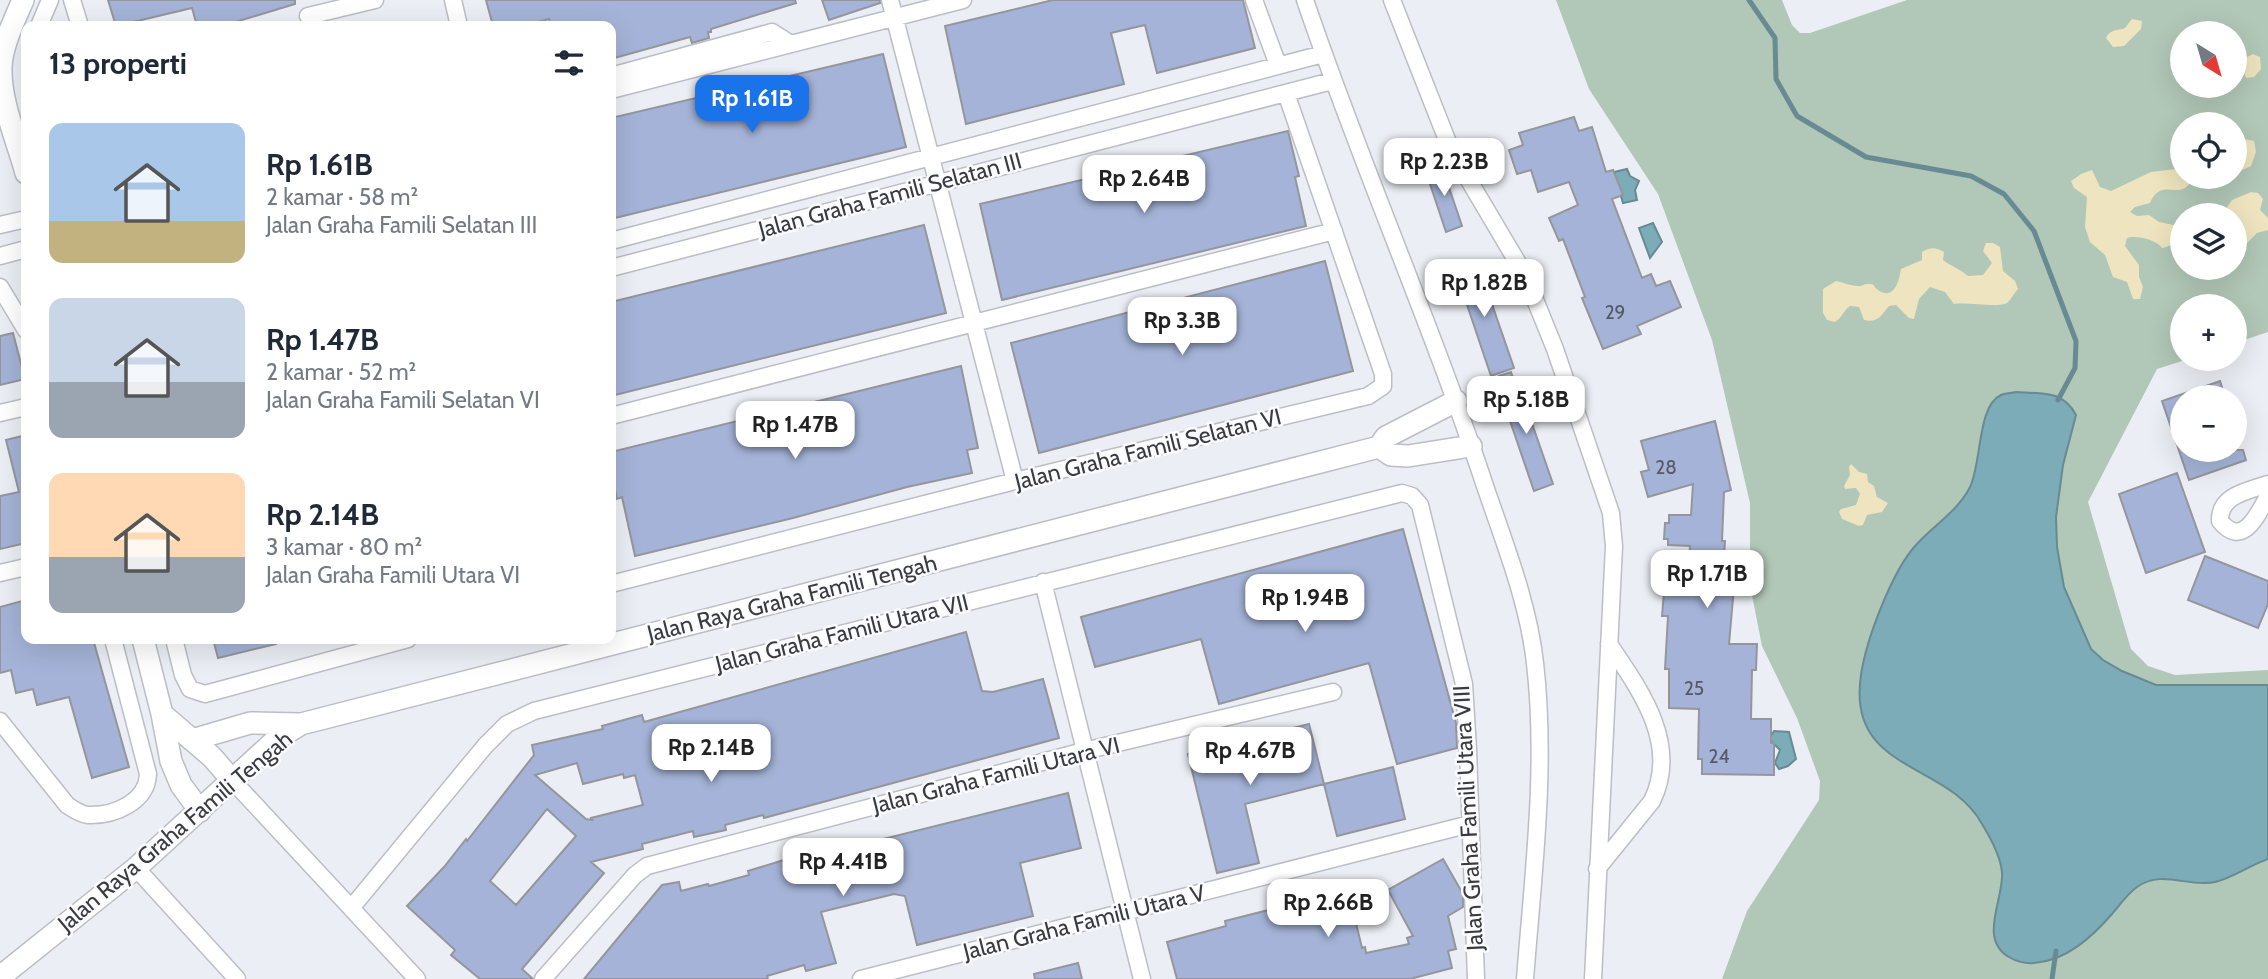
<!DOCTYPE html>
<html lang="id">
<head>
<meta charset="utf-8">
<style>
	body { margin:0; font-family:Cabin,sans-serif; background:#f6f6f7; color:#1f2937; height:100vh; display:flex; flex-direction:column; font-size:26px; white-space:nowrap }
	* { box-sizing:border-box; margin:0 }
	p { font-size:23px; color:#747a83 }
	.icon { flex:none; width:38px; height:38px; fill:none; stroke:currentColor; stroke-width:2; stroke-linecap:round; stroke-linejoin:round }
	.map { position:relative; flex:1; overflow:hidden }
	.side { position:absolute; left:21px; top:21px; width:595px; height:623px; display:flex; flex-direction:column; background:#fff; border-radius:14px; box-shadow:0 7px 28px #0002 }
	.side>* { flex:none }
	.needle { width:46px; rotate:143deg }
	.tools { position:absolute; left:2170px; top:21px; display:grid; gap:14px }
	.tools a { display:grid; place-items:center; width:77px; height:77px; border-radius:50%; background:#fff; box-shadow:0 7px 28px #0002; font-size:35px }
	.price { position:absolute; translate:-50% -60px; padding:0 16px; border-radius:14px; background:#fff; color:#222; font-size:23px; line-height:46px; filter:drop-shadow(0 2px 4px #0008) }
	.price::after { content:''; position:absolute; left:50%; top:42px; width:21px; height:16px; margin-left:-10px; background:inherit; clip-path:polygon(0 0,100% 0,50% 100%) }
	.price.active { background:#1a73e8; color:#fff }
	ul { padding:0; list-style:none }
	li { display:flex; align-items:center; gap:21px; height:175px; padding:0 28px }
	li span { display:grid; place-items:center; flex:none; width:196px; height:140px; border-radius:14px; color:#555 }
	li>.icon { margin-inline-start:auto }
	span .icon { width:84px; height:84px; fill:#fffc; stroke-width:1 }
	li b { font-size:30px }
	h2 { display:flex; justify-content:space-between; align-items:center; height:84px; padding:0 28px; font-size:30px }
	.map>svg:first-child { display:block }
	.green { fill:#b1c7b7; fill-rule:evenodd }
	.sand { fill:#eee4bf }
	.water { fill:#7cacb7; stroke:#688a92; stroke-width:2 }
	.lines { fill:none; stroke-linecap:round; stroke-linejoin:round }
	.stream { stroke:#688a92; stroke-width:5 }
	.building { fill:#a4b3d7; stroke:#94969c; stroke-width:2; fill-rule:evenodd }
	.minor-casing { stroke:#bcbec5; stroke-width:19 }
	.tertiary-casing { stroke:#bcbec5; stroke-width:24 }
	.minor { stroke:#fff; stroke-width:16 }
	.tertiary { stroke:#fff; stroke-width:21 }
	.labels { text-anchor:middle; stroke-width:5; stroke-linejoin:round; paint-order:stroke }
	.number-label { font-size:19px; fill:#545964 }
	.street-label { font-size:23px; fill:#3a3b3d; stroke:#f9fbff }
</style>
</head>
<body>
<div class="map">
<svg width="2268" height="979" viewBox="0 0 2268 979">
	<rect width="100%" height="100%" fill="#ebeef4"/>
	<!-- green -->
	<path class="green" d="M1556 0H1782L1792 25 1800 33H1810L1907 0H2268V332L2235 343V306H2182V359H2188L2157 369 2088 502 2131 649 2148 666 2175 675 2268 670V979H1722L1747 911 1819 800 1820 781 1797 718 1762 646 1750 585V503L1712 340 1658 194 1589 89ZM2182 33H2235V86H2182ZM2182 124H2235V177H2182ZM2182 215H2235V268H2182Z"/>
	<!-- sand -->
	<path class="sand" d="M2132 19 2142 21 2141 29 2124 46 2113 47 2106 38C2110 29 2117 31 2125 28Z
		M2253 54 2260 57 2261 69 2254 77 2246 78 2242 67 2243 59Z
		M2235 137 2254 141 2256 152 2251 166 2235 173Z
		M2176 169H2182V177H2189L2190 183C2178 200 2161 177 2150 203L2135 207 2130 212 2137 216 2149 215 2159 222 2178 226 2182 230V242C2174 241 2170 247 2162 248 2157 240 2136 235 2127 238L2125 246 2139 265V277L2143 287 2140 299H2133L2127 282 2113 277 2105 255 2090 242 2085 227 2087 197 2074 188 2071 181 2081 174 2092 170 2100 187 2111 191 2151 172Z
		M2251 192 2258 193 2263 199 2260 210 2268 218V230L2257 233 2241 249 2235 245V215H2226L2225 210 2232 200Z
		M1986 243H1993L2000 247 2003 271 2015 281 2018 289C2014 293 2011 300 2007 303 1999 308 1967 302 1954 304L1945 292 1930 287 1919 299 1914 319 1909 318 1896 305 1889 306C1881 316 1878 323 1864 320L1859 307 1850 306C1843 311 1842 318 1835 322L1827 320 1823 313V289L1836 281C1842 282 1851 286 1858 286 1865 286 1861 284 1869 284 1876 284 1872 286 1878 290 1894 301 1899 281 1901 269L1922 260V252C1931 247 1935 247 1944 252L1943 260C1950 266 1959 268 1968 276L1983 275 1992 263 1983 251Z
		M1851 464 1859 472 1867 474 1868 482 1874 486 1877 497 1888 503 1882 512 1867 515 1863 525 1859 526 1842 519 1839 512 1841 509 1856 505 1860 494 1856 488 1845 489 1844 486 1850 475 1849 467Z"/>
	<!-- water -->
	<path class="water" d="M1627 169 1630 176 1639 181 1635 190 1637 200 1623 203 1614 172Z
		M1653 223 1662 242 1650 258 1639 228Z
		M2017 392C2042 394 2063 390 2076 415L2063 465 2056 517 2057 547 2064 587 2091 649 2103 660 2122 671 2156 685H2268V859C2250 865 2233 878 2215 882 2189 888 2162 869 2137 887 2127 894 2120 905 2112 914 2092 937 2066 961 2034 963 2026 964 2015 961 2009 957 1978 939 2004 899 2002 873 2001 857 1990 837 1982 824 1948 761 1846 773 1861 675 1866 640 1892 571 1916 545 1934 525 1958 511 1970 487 1982 462 1977 406 2001 395 2006 393 2012 393 2017 392Z
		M1774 731 1789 732 1796 759 1788 766 1779 769 1775 763 1780 750 1769 739Z"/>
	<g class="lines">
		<!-- stream -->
		<path class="stream" d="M1749 0 1775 38 1776 79 1797 116 1866 157 1971 176 2004 194 2034 231 2076 341 2075 368 2058 400
			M2052 979 2056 951"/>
	</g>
	<!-- building -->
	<path class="building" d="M108 0H295V4L222 26H197L192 8 116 26Z
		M486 0H795L796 3 711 29V32H708L709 38 692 43 690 37 611 59V26H551L549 19 523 26H493Z
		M822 0H880V3L829 20Z
		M1053 0H1243L1255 48 1157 73 1145 25 1111 33 1124 84 966 124 945 26Z
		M883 54 906 147 611 219V118Z
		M1574 117 1579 131 1592 127 1606 172 1613 170 1623 195 1612 199 1642 278 1651 274 1656 286 1670 281 1681 307 1637 326 1641 334 1603 349 1582 298 1585 297 1563 239 1559 241 1549 218 1578 205 1569 182 1538 192 1531 170 1517 174 1509 150 1523 145 1519 133Z
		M1288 131 1299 176 1295 177 1306 226 1002 300 980 204Z
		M1441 164 1462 226 1446 232 1425 169Z
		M924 225 946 313 611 396V302Z
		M1325 261 1353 371 1039 453 1011 343Z
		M1477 261 1514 368 1491 376 1455 269Z
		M13 333 25 379 0 385V336Z
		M961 366 978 448 967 450 972 473 907 487 793 518 635 556 622 497 617 499 611 472V452Z
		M1511 372 1525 413 1528 412 1553 484 1534 491 1509 418 1513 417 1499 376Z
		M2220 381 2225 397H2182V450H2243L2246 460 2189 480 2162 401Z
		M1715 421 1731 490 1724 492 1722 541H1725L1722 586 1734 587 1729 644H1757L1756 670H1752L1751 719H1771V743H1774V775L1702 774V759H1698L1699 709 1669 708V669H1665L1668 616H1662L1664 592 1684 593 1685 580H1688L1690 546 1668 545V539H1664L1665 523H1669V515H1691L1693 484 1648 497 1641 472 1649 470 1641 441Z
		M26 435V543L0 549V496L19 492 6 440Z
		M2177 473 2205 552 2146 573 2119 494Z
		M1403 529 1456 723 1457 748 1397 764 1369 663 1219 704 1201 639 1095 667 1081 617Z
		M2205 556 2268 581V604L2258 628 2188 600Z
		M26 600V639H93L129 767 92 778 69 697 37 705 33 689 16 693 11 670 0 673V607Z
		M966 632 982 691 993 692 1043 679 1059 738 764 818 763 815 725 825 726 830 694 837 693 831 642 844 643 849 591 862 604 873 522 969 533 979H480L451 955 455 950 407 906 444 867 466 839 467 841 534 755 532 745 603 729 602 726 642 715 644 722ZM577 763 583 784 623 774 624 778 635 775 643 805 591 818 592 820 586 819 535 775ZM547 809 576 836 516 905 490 881Z
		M213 639H275L276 644 218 658Z
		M1309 724 1324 784 1245 804 1259 863 1217 873 1188 754Z
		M1393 767 1405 819 1337 836 1324 784Z
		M1068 793 1081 848 1020 863 1033 916 917 945 905 896 894 894 821 912 836 963 806 971 804 965 767 976 768 979H584L662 885 679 882 681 891 708 884 709 886 749 875 748 871 784 860 814 853 815 856Z
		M1443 859 1463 894V907L1448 916 1456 949 1448 951 1452 968 1410 979H1177L1167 942 1226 926 1225 921 1348 890 1362 948 1365 947 1366 953 1409 944 1407 938 1413 936 1388 890Z
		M1078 963 1082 979H1035L1034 974Z"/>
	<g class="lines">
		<!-- minor casing -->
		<g class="minor-casing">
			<path id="minor" d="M72 0 80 26
				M453 0 459 26
				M890 0 1015 481
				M1254 0 1278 65
				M1305 0C1360 162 1429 318 1483 480 1503 540 1528 600 1535 663 1547 767 1533 875 1525 979
				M1392 0 1451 150 1525 275 1555 349 1611 513 1614 546 1593 979
				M308 16 375 0
				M39 26 50 0
				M611 76 772 32 791 44
				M611 90 963 0
				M0 225 26 219
				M611 241 1323 54
				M0 256 26 249
				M611 268 1332 81
				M0 287 26 330
				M0 413 26 407
				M611 416 1334 231
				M2268 484C2248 491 2219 495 2220 521 2242 549 2258 515 2268 496
				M0 573 26 567
				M1043 582 1142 979
				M611 584 1015 481 1368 396 1383 386V374L1286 93
				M174 639 183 675 190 689 205 694 408 639
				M0 721 67 805C73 809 80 814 88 815 114 816 147 802 148 774L113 639
				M231 779 417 979
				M136 868 237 979
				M1597 869 1652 801C1680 744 1640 690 1609 644
				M352 907 485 746 507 724 534 711 1402 493 1412 496 1420 505 1464 684 1468 749 1476 979
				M543 979 635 875 647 866 1084 751 1333 692
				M861 979 1470 824"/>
		</g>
		<!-- tertiary casing -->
		<g class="tertiary-casing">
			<path id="tertiary" d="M23 0C14 21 2 45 1 67 0 102 17 140 26 173
				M1379 447 1391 455 1408 456 1471 446
				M143 639 162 714 171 761 181 785 200 811
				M162 714 212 757 231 779
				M192 740 250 723 300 724
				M0 977 136 868 278 738 301 724 1379 447 1386 437 1456 401"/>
		</g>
		<!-- minor -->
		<use href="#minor" class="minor"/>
		<!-- tertiary -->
		<use href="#tertiary" class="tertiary"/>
	</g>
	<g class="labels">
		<!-- number labels -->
		<g class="number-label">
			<text x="1615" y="319">29</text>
			<text x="1666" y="474">28</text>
			<text x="1694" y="695">25</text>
			<text x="1719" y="763">24</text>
		</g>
		<!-- street labels -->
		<g class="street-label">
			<text transform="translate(890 195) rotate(-15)" y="8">Jalan Graha Famili Selatan III</text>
			<text transform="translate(1148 449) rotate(-14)" y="8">Jalan Graha Famili Selatan VI</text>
			<text transform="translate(792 598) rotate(-14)" y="8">Jalan Raya Graha Famili Tengah</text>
			<text transform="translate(842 633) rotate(-14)" y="8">Jalan Graha Famili Utara VII</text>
			<text transform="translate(996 775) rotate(-14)" y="8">Jalan Graha Famili Utara VI</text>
			<text transform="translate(1468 818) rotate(-93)" y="8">Jalan Graha Famili Utara VIII</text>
			<text transform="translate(175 831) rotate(-40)" y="8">Jalan Raya Graha Famili Tengah</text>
			<text transform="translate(1084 922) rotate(-14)" y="8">Jalan Graha Famili Utara V</text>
		</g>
	</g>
</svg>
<div class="tools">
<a><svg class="needle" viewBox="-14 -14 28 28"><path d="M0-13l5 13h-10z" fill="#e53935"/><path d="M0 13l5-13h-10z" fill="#747a83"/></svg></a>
<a><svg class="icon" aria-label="locate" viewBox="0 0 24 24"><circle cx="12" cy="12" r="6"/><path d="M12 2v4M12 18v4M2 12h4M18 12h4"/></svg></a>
<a><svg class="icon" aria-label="layers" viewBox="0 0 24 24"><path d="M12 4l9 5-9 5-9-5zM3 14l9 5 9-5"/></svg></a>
<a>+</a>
<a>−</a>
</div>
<b class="price active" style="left:752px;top:135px">Rp 1.61B</b>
<b class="price" style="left:1444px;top:198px">Rp 2.23B</b>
<b class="price" style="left:1144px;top:215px">Rp 2.64B</b>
<b class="price" style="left:1484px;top:319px">Rp 1.82B</b>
<b class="price" style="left:1182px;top:357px">Rp 3.3B</b>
<b class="price" style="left:1526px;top:436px">Rp 5.18B</b>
<b class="price" style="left:795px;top:461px">Rp 1.47B</b>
<b class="price" style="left:1707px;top:610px">Rp 1.71B</b>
<b class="price" style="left:1305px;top:634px">Rp 1.94B</b>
<b class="price" style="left:711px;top:784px">Rp 2.14B</b>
<b class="price" style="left:1250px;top:787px">Rp 4.67B</b>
<b class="price" style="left:843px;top:898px">Rp 4.41B</b>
<b class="price" style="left:1328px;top:939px">Rp 2.66B</b>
<section class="side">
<h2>13 properti<svg class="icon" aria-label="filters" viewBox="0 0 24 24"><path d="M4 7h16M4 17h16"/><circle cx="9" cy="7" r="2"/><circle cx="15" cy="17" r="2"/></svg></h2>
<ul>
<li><span style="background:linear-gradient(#a9c7e8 70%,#c2b280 0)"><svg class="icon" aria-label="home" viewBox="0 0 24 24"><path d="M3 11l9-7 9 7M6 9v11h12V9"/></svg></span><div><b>Rp 1.61B</b><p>2 kamar · 58 m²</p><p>Jalan Graha Famili Selatan III</p></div></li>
<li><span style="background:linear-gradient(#c9d6e8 60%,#9aa5b1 0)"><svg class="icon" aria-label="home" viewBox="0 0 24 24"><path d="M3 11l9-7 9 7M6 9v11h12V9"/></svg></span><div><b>Rp 1.47B</b><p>2 kamar · 52 m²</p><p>Jalan Graha Famili Selatan VI</p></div></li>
<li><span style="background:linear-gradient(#ffd9b3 60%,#9aa5b1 0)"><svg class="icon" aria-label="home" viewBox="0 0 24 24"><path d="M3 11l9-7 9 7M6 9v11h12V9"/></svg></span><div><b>Rp 2.14B</b><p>3 kamar · 80 m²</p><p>Jalan Graha Famili Utara VI</p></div></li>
</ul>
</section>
</div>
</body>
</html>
